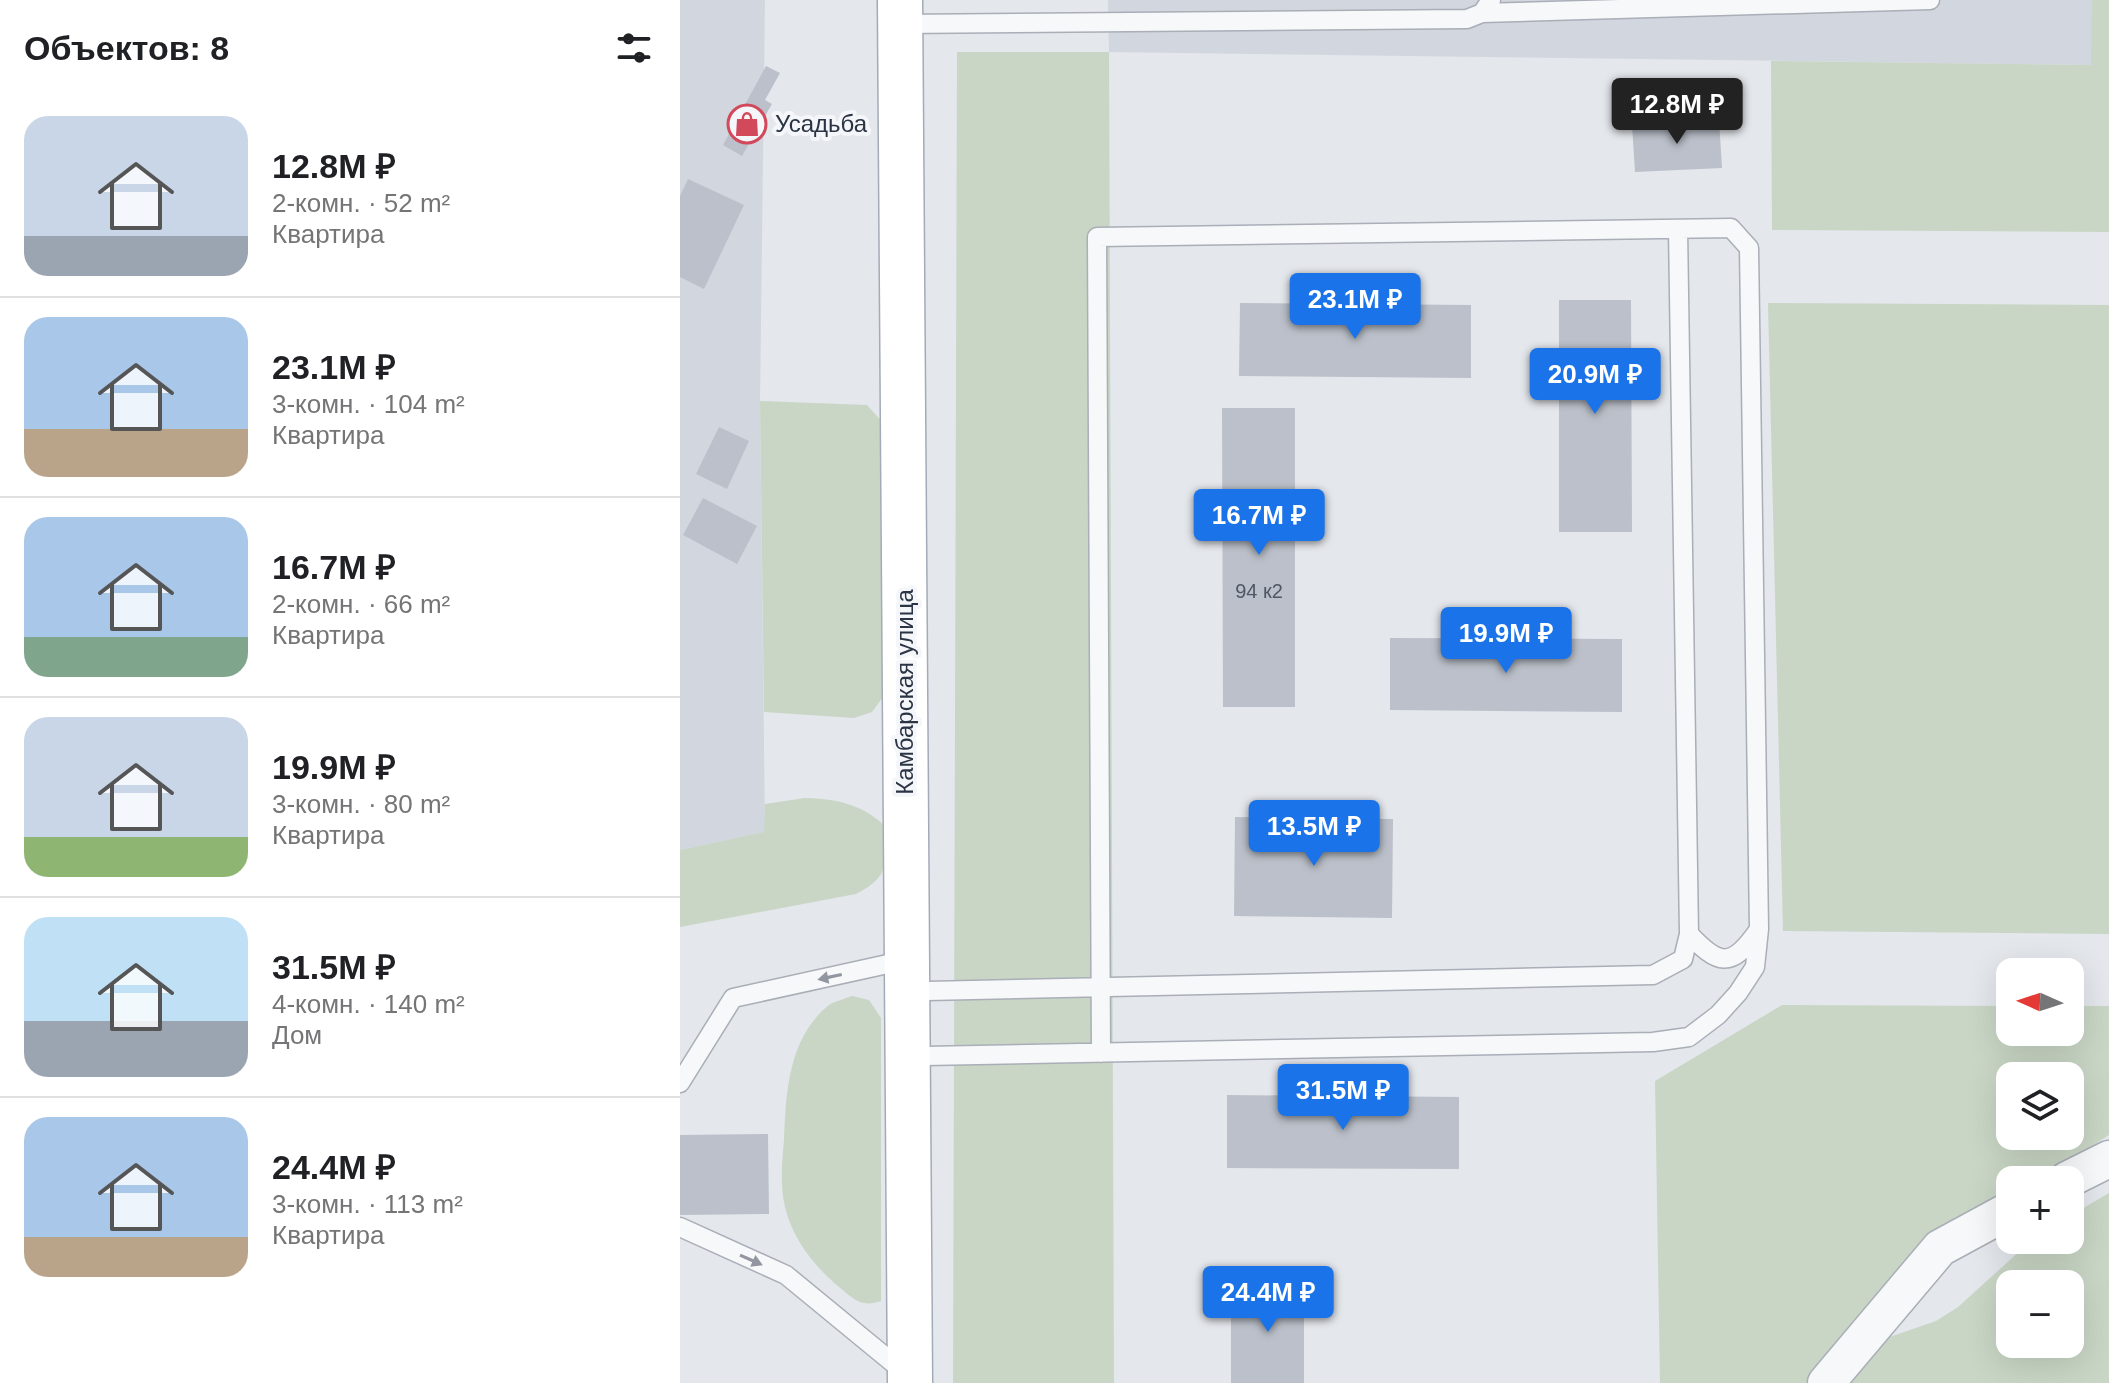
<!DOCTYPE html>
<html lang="ru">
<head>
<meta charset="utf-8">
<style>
	body { margin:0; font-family:Helvetica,sans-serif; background:#f2f2f2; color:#202124; height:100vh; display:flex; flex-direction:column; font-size:30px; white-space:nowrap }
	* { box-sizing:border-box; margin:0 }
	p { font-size:26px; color:#757577 }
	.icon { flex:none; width:44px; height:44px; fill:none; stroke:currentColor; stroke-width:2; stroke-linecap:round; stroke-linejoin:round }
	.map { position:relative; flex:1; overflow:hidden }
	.details { display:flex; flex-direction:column; background:#fff; width:680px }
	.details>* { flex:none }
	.needle { width:52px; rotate:273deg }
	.buttons { position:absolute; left:1316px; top:958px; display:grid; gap:16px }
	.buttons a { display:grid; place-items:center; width:88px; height:88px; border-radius:16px; background:#fff; box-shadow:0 8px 32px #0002; font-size:40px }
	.price { position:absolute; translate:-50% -68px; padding:0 18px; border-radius:8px; background:#1a73e8; color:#fff; font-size:26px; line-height:52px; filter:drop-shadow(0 2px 4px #0008) }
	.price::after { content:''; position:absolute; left:50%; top:48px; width:24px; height:18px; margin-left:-12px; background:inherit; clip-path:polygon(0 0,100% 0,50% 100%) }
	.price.current { background:#222; color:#fff }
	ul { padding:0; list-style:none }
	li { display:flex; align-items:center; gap:24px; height:200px; padding:0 24px }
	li+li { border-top:2px solid #e0e0e0 }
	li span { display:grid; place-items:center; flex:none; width:224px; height:160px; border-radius:24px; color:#555 }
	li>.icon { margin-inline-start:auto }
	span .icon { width:96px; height:96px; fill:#fffc; stroke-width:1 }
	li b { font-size:34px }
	h2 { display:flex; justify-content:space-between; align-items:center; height:96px; padding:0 24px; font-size:34px }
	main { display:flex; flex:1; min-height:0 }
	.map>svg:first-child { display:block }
	.built { fill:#d2d6de }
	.green { fill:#c9d6c5; fill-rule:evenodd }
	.building { fill:#bbc0ca }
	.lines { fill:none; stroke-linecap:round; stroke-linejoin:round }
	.lane-casing { stroke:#a9aeb7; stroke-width:21 }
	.street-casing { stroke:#a9aeb7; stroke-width:39 }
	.primary-casing { stroke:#a3abb8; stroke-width:47 }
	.lane { stroke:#f7f8fa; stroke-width:18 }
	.street { stroke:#f7f8fa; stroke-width:36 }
	.primary { stroke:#fff; stroke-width:44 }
	.oneway { fill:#9196a0 }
	.labels { text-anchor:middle; stroke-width:8; stroke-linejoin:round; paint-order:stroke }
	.number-label { font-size:20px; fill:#4f5766 }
	.poi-label { font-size:24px; fill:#2b3445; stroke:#f4f6f9; text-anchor:start }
	.street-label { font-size:24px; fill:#2b3445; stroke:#f4f6f9 }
</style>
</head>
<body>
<main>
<section class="details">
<h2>Объектов: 8<svg class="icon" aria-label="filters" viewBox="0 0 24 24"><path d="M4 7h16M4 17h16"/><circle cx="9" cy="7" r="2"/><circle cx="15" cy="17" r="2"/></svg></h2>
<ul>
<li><span style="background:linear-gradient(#c9d6e8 75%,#9aa5b1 0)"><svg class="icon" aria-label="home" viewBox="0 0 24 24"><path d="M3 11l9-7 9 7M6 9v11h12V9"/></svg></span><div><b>12.8M ₽</b><p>2-комн. · 52 m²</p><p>Квартира</p></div></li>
<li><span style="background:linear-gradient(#a9c7e8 70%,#b9a48a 0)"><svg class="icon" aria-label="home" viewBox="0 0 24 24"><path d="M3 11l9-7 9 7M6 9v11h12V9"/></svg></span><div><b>23.1M ₽</b><p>3-комн. · 104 m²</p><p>Квартира</p></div></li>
<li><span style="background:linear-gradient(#a9c7e8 75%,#7fa58c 0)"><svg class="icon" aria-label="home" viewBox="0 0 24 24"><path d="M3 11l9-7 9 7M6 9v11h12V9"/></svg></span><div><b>16.7M ₽</b><p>2-комн. · 66 m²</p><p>Квартира</p></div></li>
<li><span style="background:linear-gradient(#c9d6e8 75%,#8fb573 0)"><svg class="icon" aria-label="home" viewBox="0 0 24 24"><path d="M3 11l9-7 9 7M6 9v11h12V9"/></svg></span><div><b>19.9M ₽</b><p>3-комн. · 80 m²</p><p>Квартира</p></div></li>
<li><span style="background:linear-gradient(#bfe0f5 65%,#9aa5b1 0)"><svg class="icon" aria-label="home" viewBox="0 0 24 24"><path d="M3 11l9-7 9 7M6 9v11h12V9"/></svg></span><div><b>31.5M ₽</b><p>4-комн. · 140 m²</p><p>Дом</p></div></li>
<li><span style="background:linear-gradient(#a9c7e8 75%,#b9a48a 0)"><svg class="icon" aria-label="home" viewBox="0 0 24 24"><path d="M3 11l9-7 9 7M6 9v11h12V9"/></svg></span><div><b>24.4M ₽</b><p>3-комн. · 113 m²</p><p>Квартира</p></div></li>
</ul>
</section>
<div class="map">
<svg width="1429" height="1383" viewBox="0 0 1429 1383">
	<rect width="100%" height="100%" fill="#e4e7ec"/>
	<!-- built -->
	<path class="built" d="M0 0H85L80 401 85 832 0 850Z
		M428 0H1412V65L429 52Z"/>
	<!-- green -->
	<path class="green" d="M1412 0H1429V232L1092 230 1091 61 1411 65Z
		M277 52H429L434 1383H273Z
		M1088 303 1429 305V934L1103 931Z
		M80 401 187 405 204 424 203 697 192 712 174 718 84 712Z
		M125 798C157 799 183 804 207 828 205 864 211 876 176 894L0 927V850L84 832 85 804Z
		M172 996 189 1000 201 1018V1301C181 1308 174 1299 159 1287 134 1266 113 1240 105 1207 100 1186 102 1161 104 1140 106 1093 108 1038 149 1005 155 1001 165 999 172 996Z
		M1102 1005 1330 1006V1032H1390V1006H1429V1135L1357 1180H1330V1197L1231 1259 1126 1383H980L975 1081ZM1330 1076H1390V1136H1330Z
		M1429 1193V1383H1150L1198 1341 1256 1321 1278 1307 1352 1240H1390V1216ZM1330 1284H1390V1344H1330Z"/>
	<!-- building -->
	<path class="building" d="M86 66 100 73 85 100 92 104 62 156 43 145Z
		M1039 120 1042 168 955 172 952 125Z
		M8 179 64 205 24 289 0 277V196Z
		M879 300H951L952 532H879Z
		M560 303 791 305V378L559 376Z
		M542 408H615V707H543Z
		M39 427 69 441 47 489 16 474Z
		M23 498 77 526 57 564 3 535Z
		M710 638 942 639V712L710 710Z
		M555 817 713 819 712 918 554 916Z
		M547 1095 779 1097V1169L547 1168Z
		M88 1134 89 1214 0 1215V1135Z
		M551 1286H624V1383H551Z"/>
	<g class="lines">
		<!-- lane casing -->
		<g class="lane-casing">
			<path id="lane" d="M802 13 1250 0
				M220 24 787 19 802 13 811 0
				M1009 934C1038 965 1051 969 1077 932
				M228 979 247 991 973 975 1003 959 1009 934 998 229
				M234 1072 245 1056 973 1042 1009 1037 1038 1015 1058 993 1075 967 1079 929 1069 248 1051 228 417 237 421 1053
				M0 1083 53 998 226 960
				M0 1227 106 1275 224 1372"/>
		</g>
		<!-- street casing -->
		<g class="street-casing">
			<path id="street" d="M1387 1180 1429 1159
				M1146 1383 1260 1248 1330 1210"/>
		</g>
		<!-- primary casing -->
		<g class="primary-casing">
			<path id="primary" d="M220 0 230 1383"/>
		</g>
		<!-- lane -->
		<use href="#lane" class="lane"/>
		<!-- street -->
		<use href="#street" class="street"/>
		<!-- primary -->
		<use href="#primary" class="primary"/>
	</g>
	<!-- one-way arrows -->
	<defs><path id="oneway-solid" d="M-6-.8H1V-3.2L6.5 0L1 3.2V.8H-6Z" transform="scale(2)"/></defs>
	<g class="oneway">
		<use href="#oneway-solid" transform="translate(150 977) rotate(168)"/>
		<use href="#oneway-solid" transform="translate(71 1260) rotate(24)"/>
	</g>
	<!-- icons -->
	<defs>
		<g id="shop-ring" transform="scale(2)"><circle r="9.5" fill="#f4f6f9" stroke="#d1495b" stroke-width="1.5"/><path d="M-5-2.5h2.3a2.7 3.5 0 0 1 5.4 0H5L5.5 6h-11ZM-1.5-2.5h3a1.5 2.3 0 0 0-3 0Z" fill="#d1495b"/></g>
	</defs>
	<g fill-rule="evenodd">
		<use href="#shop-ring" x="67" y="124"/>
	</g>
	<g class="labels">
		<!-- number labels -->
		<g class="number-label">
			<text x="579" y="598">94 к2</text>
		</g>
		<!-- poi labels -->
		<g class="poi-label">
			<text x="95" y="132">Усадьба</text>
		</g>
		<!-- street labels -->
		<g class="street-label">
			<text transform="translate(225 692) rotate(-90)" y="8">Камбарская улица</text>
		</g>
	</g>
</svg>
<div class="buttons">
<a><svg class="needle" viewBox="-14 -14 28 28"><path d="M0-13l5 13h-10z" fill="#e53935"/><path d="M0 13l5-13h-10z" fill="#757577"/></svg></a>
<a><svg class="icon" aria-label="layers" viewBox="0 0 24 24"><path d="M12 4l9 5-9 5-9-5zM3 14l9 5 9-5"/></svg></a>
<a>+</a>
<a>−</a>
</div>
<b class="price current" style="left:997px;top:146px">12.8M ₽</b>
<b class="price" style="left:675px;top:341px">23.1M ₽</b>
<b class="price" style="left:915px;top:416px">20.9M ₽</b>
<b class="price" style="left:579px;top:557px">16.7M ₽</b>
<b class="price" style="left:826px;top:675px">19.9M ₽</b>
<b class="price" style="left:634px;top:868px">13.5M ₽</b>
<b class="price" style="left:663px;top:1132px">31.5M ₽</b>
<b class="price" style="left:588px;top:1334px">24.4M ₽</b>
</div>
</main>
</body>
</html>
